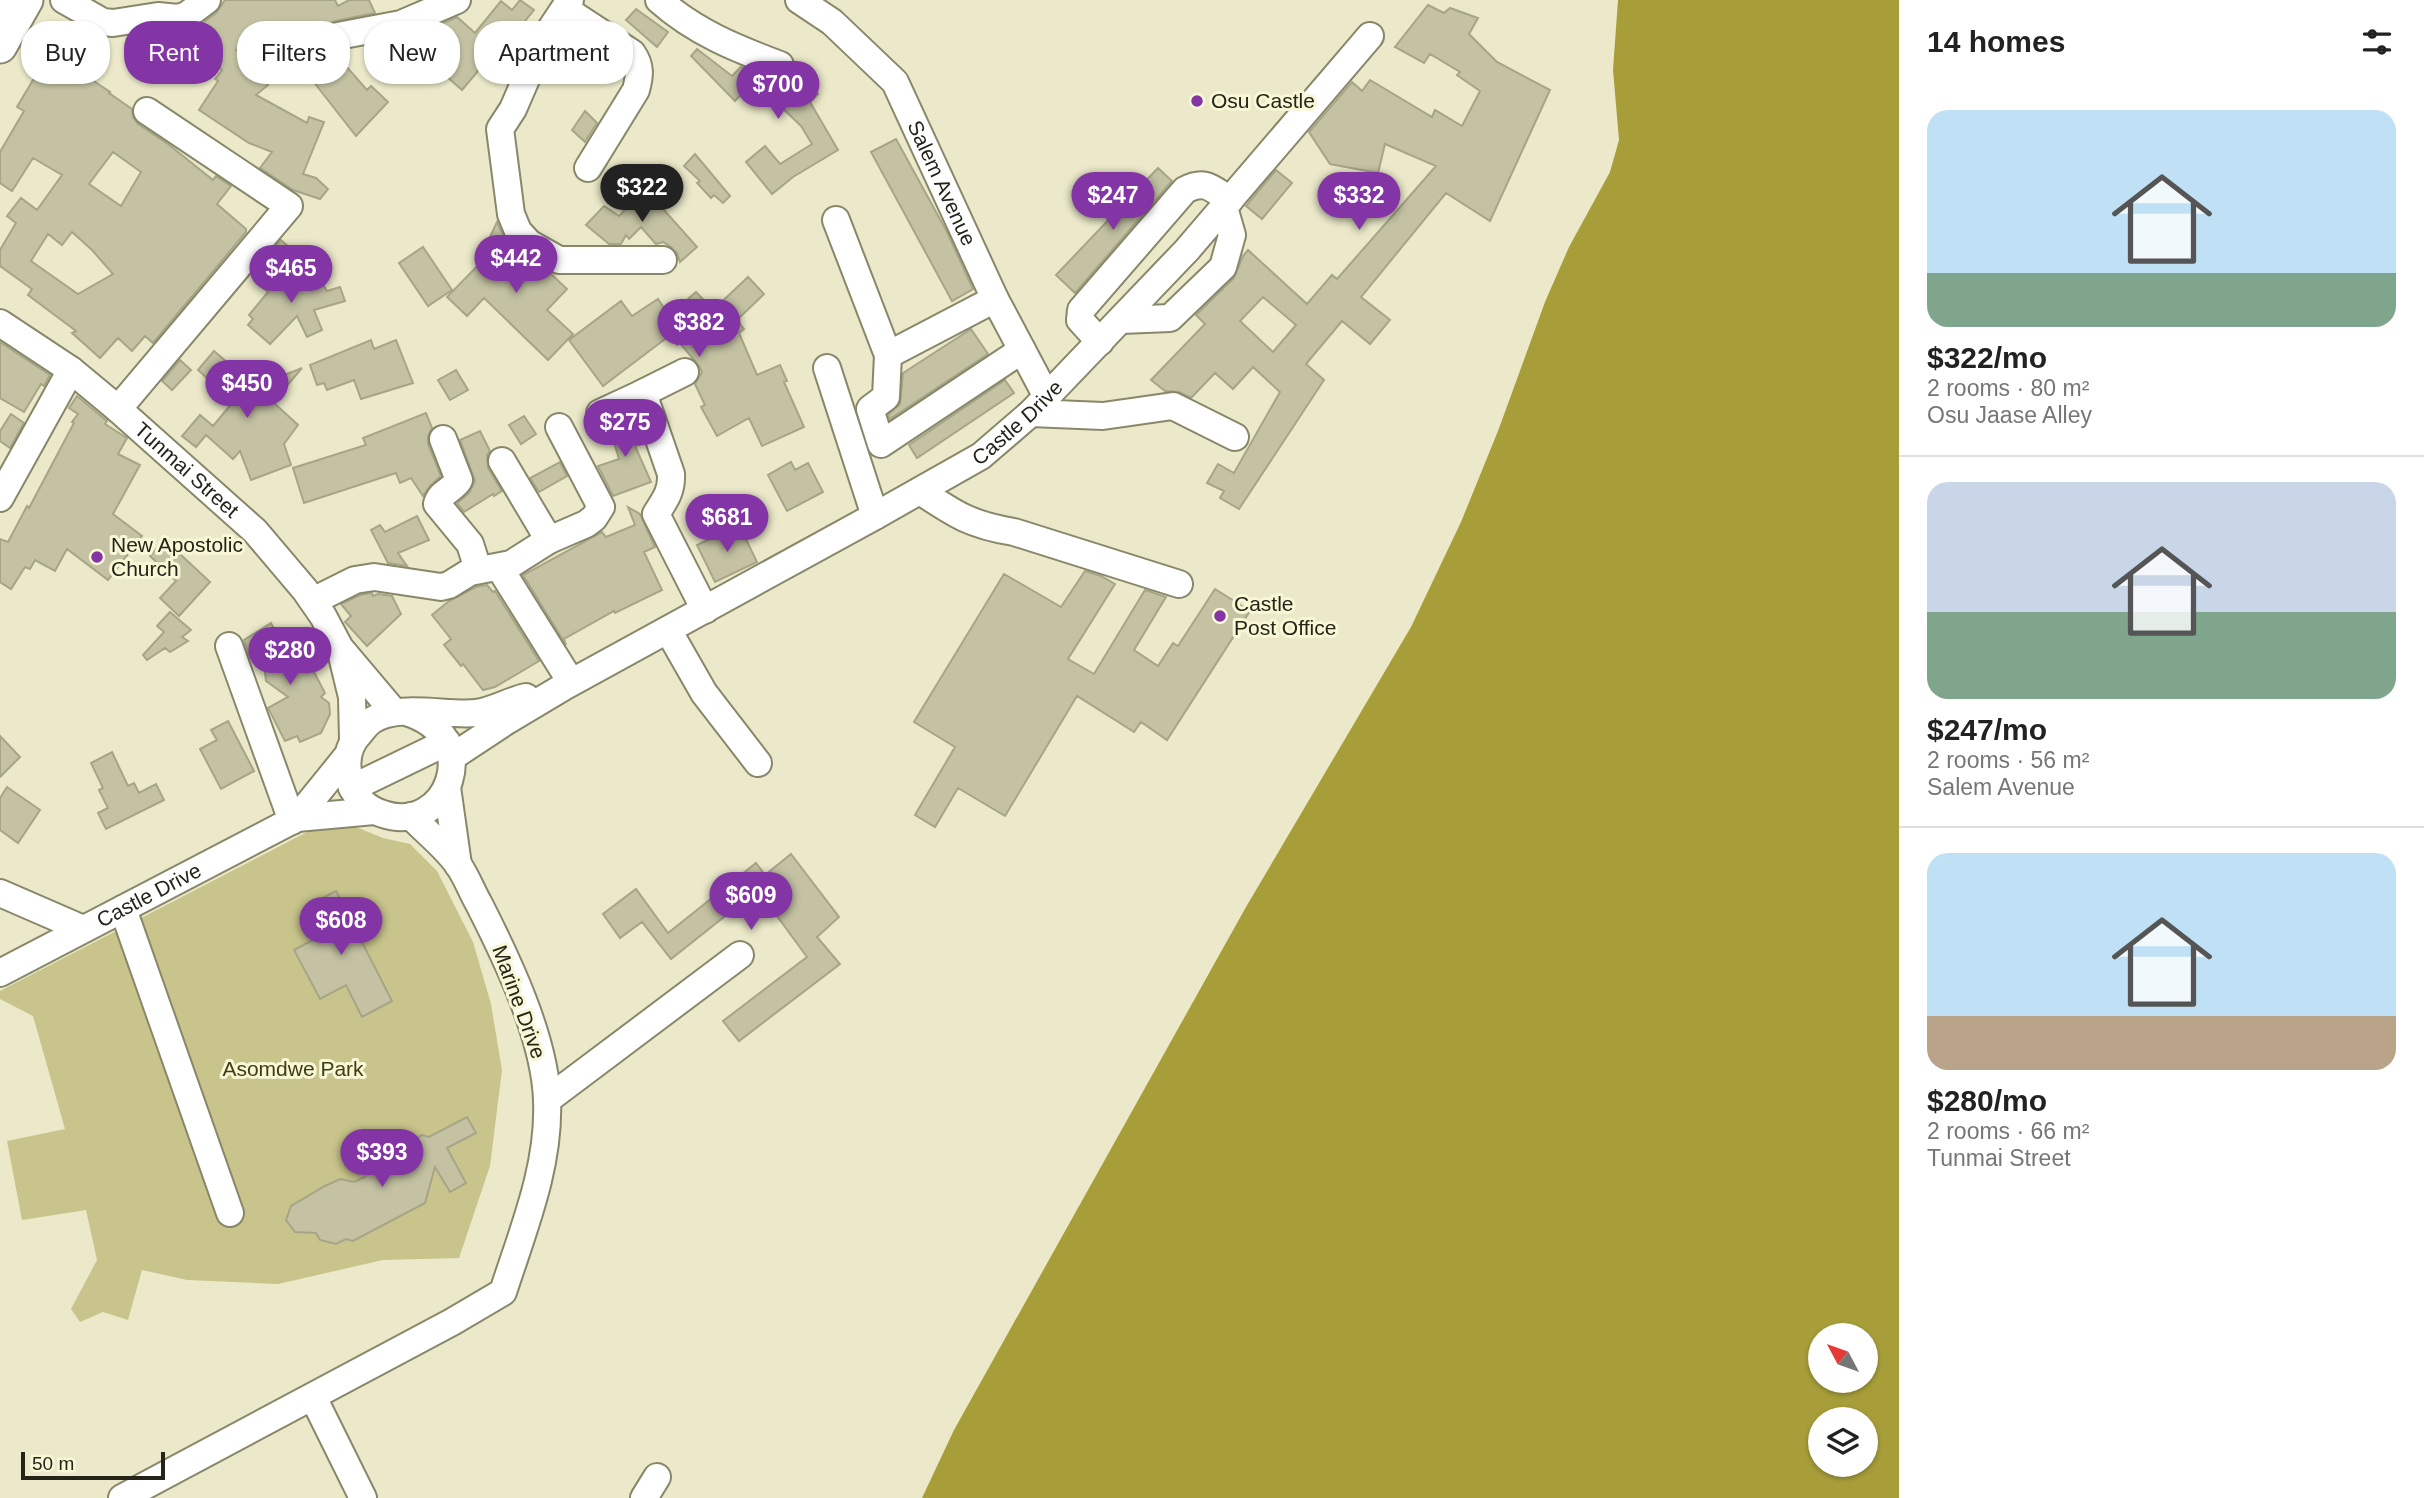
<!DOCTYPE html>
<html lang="en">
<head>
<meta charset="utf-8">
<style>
	body { margin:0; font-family:Helvetica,sans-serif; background:#f2f2f2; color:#222; height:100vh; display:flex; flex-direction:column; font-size:26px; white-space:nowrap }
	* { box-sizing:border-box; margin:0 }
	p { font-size:23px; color:#767676 }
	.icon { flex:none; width:38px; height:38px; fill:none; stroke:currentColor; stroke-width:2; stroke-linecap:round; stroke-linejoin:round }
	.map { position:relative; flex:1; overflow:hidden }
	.side { display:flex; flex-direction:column; background:#fff; width:525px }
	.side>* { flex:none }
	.top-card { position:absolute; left:21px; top:21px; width:665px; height:63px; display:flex; gap:14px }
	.needle { width:46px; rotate:311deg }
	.tools { position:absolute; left:1808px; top:1323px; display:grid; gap:14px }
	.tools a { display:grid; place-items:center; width:70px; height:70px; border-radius:50%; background:#fff; box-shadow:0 2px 5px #0004; font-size:35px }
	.scale { position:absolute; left:21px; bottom:18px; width:144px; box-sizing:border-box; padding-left:7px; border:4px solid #252419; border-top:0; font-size:19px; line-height:24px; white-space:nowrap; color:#252419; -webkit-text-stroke:5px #f8f7d6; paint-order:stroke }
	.price { position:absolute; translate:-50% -60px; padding:0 16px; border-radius:24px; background:#8435a5; color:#fff; font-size:23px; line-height:46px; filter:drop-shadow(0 2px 4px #0008) }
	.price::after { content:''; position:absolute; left:50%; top:42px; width:21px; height:16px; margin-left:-10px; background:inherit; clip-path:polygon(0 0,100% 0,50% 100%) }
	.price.current { background:#222; color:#fff }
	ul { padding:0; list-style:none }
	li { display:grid; align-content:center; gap:14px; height:371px; padding:0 28px }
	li+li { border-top:2px solid #e0e0e0 }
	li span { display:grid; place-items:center; height:217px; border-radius:21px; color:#555 }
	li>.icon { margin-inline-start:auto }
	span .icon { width:126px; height:126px; fill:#fffc; stroke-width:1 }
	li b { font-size:30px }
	h2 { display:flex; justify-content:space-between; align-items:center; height:84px; padding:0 28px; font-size:30px }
	.chip { padding:0 24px; border-radius:28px; background:#fff; box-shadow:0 2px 5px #0004; font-size:24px; line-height:63px }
	.chip.current { background:#8435a5; color:#fff }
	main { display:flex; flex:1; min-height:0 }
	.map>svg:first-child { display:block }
	.green { fill:#c8c48c }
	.water { fill:#a79e3a; fill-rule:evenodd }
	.building { fill:#c4c2a3; stroke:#a7a587; stroke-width:2; fill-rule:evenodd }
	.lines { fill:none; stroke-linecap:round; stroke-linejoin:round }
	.minor-casing { stroke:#89876a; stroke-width:30 }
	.major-casing { stroke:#89876a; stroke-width:37 }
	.minor { stroke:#fff; stroke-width:26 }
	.major { stroke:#fff; stroke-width:33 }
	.poi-dot { fill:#8435a5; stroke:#f8f7d6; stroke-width:2.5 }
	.labels { text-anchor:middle; stroke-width:6; stroke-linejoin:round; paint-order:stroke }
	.poi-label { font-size:21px; fill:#252419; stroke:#f8f7d6; text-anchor:start }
	.street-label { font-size:21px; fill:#252419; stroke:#f8f7d6 }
	.park-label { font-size:21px; fill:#413d13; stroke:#f8f7d6 }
</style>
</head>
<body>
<main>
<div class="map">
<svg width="1899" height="1498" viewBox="0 0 1899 1498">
	<rect width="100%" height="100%" fill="#ebe9c9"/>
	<!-- green -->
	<path class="green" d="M334 818 383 838 410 844 437 871 473 942 491 1004 502 1070 490 1166 459 1258 383 1260 278 1284 187 1280 142 1270 128 1320 103 1312 80 1322 71 1309 97 1260 86 1210 22 1220 7 1141 65 1129 33 1016 0 999V991Z"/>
	<!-- water -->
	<path class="water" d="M1618 0H1899V1498H922L954 1430 1246 907 1411 627 1461 522 1498 431 1545 302 1569 247 1610 172 1619 140 1613 70ZM1820 1335H1866V1381H1820ZM1820 1419H1866V1465H1820Z"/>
	<!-- building -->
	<path class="building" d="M225 0H335L338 6 349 0H369L375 13 335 21 311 31 304 36 302 45 298 38 257 41 236 50 268 85 256 95 307 123 309 117 324 122 303 174 316 178 328 189 320 199 293 190 260 168 272 152 249 143 199 110 218 81 215 79 222 70 211 60 203 64 219 42 203 46 196 28 216 13Z
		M520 0 534 10 517 31 514 30 494 52 462 90 445 75 447 72 416 48 432 28 457 17 475 33 501 1 512 10Z
		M1428 5 1444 13 1450 8 1478 18 1469 34 1497 62 1550 90 1490 221 1446 193 1361 297 1390 320 1370 344 1342 321 1306 364 1324 380 1239 509 1220 498 1224 491 1207 483 1218 464 1234 473 1280 392 1253 367 1233 389 1215 373 1191 398 1179 392 1165 391 1151 380 1205 324 1196 315 1234 278 1243 256 1248 250 1307 304 1332 275 1337 279 1436 166 1385 144 1378 173 1330 164 1309 132 1352 82 1362 91 1370 80 1432 117 1435 110 1462 126 1480 91 1457 75 1460 72 1430 54 1424 63 1395 47ZM1263 297 1296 325 1273 352 1240 321Z
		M636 9 668 32 657 47 626 20Z
		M697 49 732 76 741 67 774 80H782L790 87 800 77 818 94 810 102 838 150 793 177 772 194 746 162 765 146 780 164 812 144 801 126 754 81 735 101 691 56Z
		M344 51 337 56 367 90 371 86 388 102 356 136 302 67 309 61 306 56 316 61Z
		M56 69 77 83 83 74 110 92 109 93 132 109 133 117 138 124 168 144 213 180 216 176 231 186 217 204 246 229V232L153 343 145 336 132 351 118 338 100 358 72 333 76 331 28 295 32 289 0 266V250L16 223 7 216 21 198 37 210 62 175 33 158 12 191 0 183V152L24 111 17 107 36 75 47 82ZM113 152 141 172 121 206 89 184ZM72 232 92 250 113 274 78 294 31 261 48 234 62 245Z
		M585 111 597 123 585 142 572 130Z
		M896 139 947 232 973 289 952 301 871 152Z
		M695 154 730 196 723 203 714 195 711 198 697 183 700 181 684 166Z
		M1158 168 1172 181 1075 293 1056 275Z
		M1276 170 1292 183 1262 219 1246 206Z
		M648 185 659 195 655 200 697 247 680 262 677 253 671 247 663 242 656 244 641 227 629 239 626 235 621 244H609L586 225 604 206 619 216Z
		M497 222 504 237 517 254 531 262 539 272 543 269 550 273 567 289 547 310 573 334 548 360 484 298 467 316 447 297 496 247 489 239Z
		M281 240 290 248 276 265 267 257Z
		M423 247 452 290 428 306 399 263Z
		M277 267 299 286 317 275 327 291 340 287 345 301 314 310 322 330 307 337 297 316 270 344 248 325 253 319 249 315 268 292 261 286Z
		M748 277 764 294 737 320 744 329 739 333 757 375 780 365 787 381 784 382 804 427 762 446 749 418 717 436 701 407 705 405 695 384 702 372 699 366 680 343 677 345 669 336 603 386 569 340 621 301 632 316 658 299 669 316 696 292 713 310Z
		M971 329 988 354 890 419 888 415 900 404 903 373Z
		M371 340 374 349 396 340 413 383 361 399 354 380 327 390 324 383 317 385 310 365Z
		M0 342 50 375 44 386 41 384 24 412 0 398Z
		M214 351 234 368 244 391 302 368 273 402 298 425 284 444 291 465 251 480 240 451 233 459 206 435 196 447 182 436 200 415 213 426 233 402 198 370Z
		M180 360 191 370 172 390 162 381Z
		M456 370 468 390 450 400 438 380Z
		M1005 380 1014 393 917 458 909 445Z
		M77 396 107 421 105 424 127 438 118 454 140 465 113 514 142 536 108 580 67 549 55 571 35 560 30 569 25 567 11 589 0 582V539L8 542 27 506 29 508 74 423 72 422 78 414 69 408Z
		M426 413 432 428 428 436V444L441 476 430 486 423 496 411 478 400 483 396 473 304 503 293 468 366 445 363 438Z
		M11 414 24 423 10 448 0 441V431Z
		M634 415 643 444 635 446 651 482 613 496 598 466 619 459 611 432 612 425Z
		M524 416 536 434 521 444 509 425Z
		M480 431 490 451 487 455 488 468 502 491 494 496 493 494 464 512 457 503 469 493 475 481 460 440Z
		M560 462 567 476 539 492 530 478Z
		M791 462 795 470 808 463 823 492 787 511 768 475Z
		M628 507 640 514 655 547 644 552 662 590 615 613 614 611 564 639 566 645 523 575 602 532 606 537 635 525Z
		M417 516 429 540 398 553 407 566 388 563 371 530 380 525 385 532Z
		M739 525 757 562 715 582 697 545Z
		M165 540 210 582 179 616 160 598 176 581 150 556Z
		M1085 571 1101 576 1115 584 1068 659 1094 674 1145 590 1166 597 1134 650 1158 666 1173 643 1178 646 1215 589 1250 611 1167 740 1141 722 1134 732 1077 696 1005 816 958 788 935 827 915 815 955 747 914 722 1004 574 1061 607Z
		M487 585 493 592 495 591 539 661 495 687 483 690 463 664 461 666 444 645 451 639 432 615 449 601 476 587Z
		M372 593 373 596 378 594 392 596 401 614 367 646 345 622 351 616 341 604 360 595Z
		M170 612 191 630 182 637 188 641 170 652 165 648 147 660 143 655 164 632 157 626Z
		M271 623 290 658 298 657 306 673 313 670 325 693 321 697 329 703 330 714 321 733 300 742 297 736 285 741 268 708 288 697 266 681 264 663 250 658 244 640Z
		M228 721 254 771 221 789 200 749 217 740 211 730Z
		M0 736 20 757 0 777Z
		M112 752 128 786 134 783 139 793 156 784 164 800 106 829 98 813 108 808 99 790 103 788 91 763Z
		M7 787 40 810 18 843 0 830V798Z
		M791 854 839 917 817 937 840 964 739 1041 723 1021 807 957 758 890 671 959 642 922 620 938 603 914 636 889 668 933 756 863 765 875Z
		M336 891 392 1001 362 1017 346 985 320 999 294 950 320 936 305 907Z
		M467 1117 476 1133 447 1148 466 1183 450 1192 435 1167 425 1203 353 1241 346 1239 336 1244 320 1240 316 1233 295 1232 286 1220 291 1206 325 1186 340 1179 354 1182 365 1177 373 1161 422 1135 429 1137Z"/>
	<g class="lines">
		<!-- minor casing -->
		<g class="minor-casing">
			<g id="minor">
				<path d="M0 0 20 11"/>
				<path d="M64 0 103 22 113 23 158 16 178 18 187 15 207 0"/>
				<path d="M570 0 542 42 513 109 500 129 511 214 518 231 529 243 559 260H663"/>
				<path d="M659 0C695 32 735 48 780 65"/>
				<path id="s1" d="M799 0 832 22 895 82 995 299 1047 397"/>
				<path d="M565 9 632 53C641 66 640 75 636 90L588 168"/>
				<path d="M317 45 338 36 401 24 457 0"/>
				<path d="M836 220 888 355 886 397 870 409 881 444 1022 350"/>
				<path d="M1121 320 1170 318 1223 267 1232 235 1224 207"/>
				<path id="s2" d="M0 323 71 370 118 409 255 531 305 590 323 616 340 648 394 712"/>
				<path d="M1100 342 1080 320 1081 310 1185 190C1206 179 1212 189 1230 200"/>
				<path d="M888 355 995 299"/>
				<path d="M827 368 875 516"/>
				<path d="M643 393 685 372"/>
				<path d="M118 409 289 206 147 111"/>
				<path d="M600 413 643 393 671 474C672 491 665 500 656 514L705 610"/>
				<path d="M1031 413 1103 416 1173 406 1235 437"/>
				<path d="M443 439 459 480C453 490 440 492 437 504L470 544 478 569"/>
				<path d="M502 461 549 540"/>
				<path d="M920 491C956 515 971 525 1014 532L1179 584"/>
				<path d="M0 498 71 370"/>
				<path d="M499 567 571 682"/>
				<path d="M313 601 355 580 374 577 441 587 449 585 470 572 511 564 549 540 586 524 594 518 601 507 559 427"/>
				<path d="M668 630 704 693 758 763"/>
				<path d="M229 646 292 821"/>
				<path d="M342 656 352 697 353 739"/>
				<path d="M406 712C487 736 448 836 383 814 367 809 355 797 350 782 345 764 347 746 360 733 363 729 367 724 371 721 397 703 445 716 476 713 493 711 509 701 526 697"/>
				<path id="s3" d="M452 757 508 720 565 686 875 516 981 456 1031 413 1187 250 1370 36"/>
				<path d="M447 787 458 865"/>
				<path d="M352 788 447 742"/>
				<path d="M297 818 348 755"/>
				<path d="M0 893 83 929"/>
				<path d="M123 909 230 1213"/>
				<path id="s4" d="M0 973 297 818 374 811"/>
				<path d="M547 1100 740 955"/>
				<path d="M313 1397 363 1498"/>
				<path d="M122 1498 452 1322 503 1292C523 1230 550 1166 547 1100 545 1038 507 959 479 904 472 892 467 878 459 866 447 848 426 832 411 816"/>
				<path d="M644 1498 657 1477"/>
			</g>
		</g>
		<!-- major casing -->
		<g class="major-casing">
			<path id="major" d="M0 46 26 0"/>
		</g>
		<!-- minor -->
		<use href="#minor" class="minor"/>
		<!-- major -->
		<use href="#major" class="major"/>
	</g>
	<!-- markers -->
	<g class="poi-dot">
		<circle cx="1197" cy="101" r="7"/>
		<circle cx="97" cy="557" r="7"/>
		<circle cx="1220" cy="616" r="7"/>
	</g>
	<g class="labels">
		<!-- poi labels -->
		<g class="poi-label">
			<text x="1211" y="108">Osu Castle</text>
			<text x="111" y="552">New Apostolic<tspan x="111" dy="24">Church</tspan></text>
			<text x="1234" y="611">Castle<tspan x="1234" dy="24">Post Office</tspan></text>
		</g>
		<!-- street labels -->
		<g class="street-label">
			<text dy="7" stroke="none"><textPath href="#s1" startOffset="238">Salem Avenue</textPath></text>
			<text dy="7" stroke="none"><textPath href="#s3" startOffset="658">Castle Drive</textPath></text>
			<text dy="7" stroke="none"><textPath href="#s2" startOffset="238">Tunmai Street</textPath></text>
			<text dy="7" stroke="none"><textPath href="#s4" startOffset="168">Castle Drive</textPath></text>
			<text transform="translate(519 1002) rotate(70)" y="7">Marine Drive</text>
		</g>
		<!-- park labels -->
		<g class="park-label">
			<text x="293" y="1076">Asomdwe Park</text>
		</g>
	</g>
</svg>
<div class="tools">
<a><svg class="needle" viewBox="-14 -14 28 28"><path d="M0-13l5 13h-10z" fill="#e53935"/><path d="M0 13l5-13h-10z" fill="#767676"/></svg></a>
<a><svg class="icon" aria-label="layers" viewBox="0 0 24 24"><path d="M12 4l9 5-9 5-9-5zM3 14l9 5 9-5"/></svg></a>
</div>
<div class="scale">50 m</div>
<b class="price" style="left:778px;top:121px">$700</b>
<b class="price current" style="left:642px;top:224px">$322</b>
<b class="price" style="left:1113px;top:232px">$247</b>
<b class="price" style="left:1359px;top:232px">$332</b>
<b class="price" style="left:516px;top:295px">$442</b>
<b class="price" style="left:291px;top:305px">$465</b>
<b class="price" style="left:699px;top:359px">$382</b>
<b class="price" style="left:247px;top:420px">$450</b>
<b class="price" style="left:625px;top:459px">$275</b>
<b class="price" style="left:727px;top:554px">$681</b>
<b class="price" style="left:290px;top:687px">$280</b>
<b class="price" style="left:751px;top:932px">$609</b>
<b class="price" style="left:341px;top:957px">$608</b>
<b class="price" style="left:382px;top:1189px">$393</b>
<div class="top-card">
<a class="chip">Buy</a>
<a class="chip current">Rent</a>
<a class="chip">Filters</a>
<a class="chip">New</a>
<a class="chip">Apartment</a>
</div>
</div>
<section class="side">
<h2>14 homes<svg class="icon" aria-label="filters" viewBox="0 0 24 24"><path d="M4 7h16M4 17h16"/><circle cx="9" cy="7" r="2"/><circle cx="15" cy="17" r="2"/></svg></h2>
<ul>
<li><span style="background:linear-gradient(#bfe0f5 75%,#7fa58c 0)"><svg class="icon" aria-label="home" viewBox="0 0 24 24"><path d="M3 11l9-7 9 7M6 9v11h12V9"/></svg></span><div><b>$322/mo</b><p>2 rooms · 80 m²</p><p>Osu Jaase Alley</p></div></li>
<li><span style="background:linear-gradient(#c9d6e8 60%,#7fa58c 0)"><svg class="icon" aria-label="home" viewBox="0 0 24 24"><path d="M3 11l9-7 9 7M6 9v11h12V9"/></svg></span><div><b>$247/mo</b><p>2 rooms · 56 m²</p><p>Salem Avenue</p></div></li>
<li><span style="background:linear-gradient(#bfe0f5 75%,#b9a48a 0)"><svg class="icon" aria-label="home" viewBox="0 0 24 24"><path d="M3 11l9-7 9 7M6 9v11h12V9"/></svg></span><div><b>$280/mo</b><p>2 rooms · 66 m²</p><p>Tunmai Street</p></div></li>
</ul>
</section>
</main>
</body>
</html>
